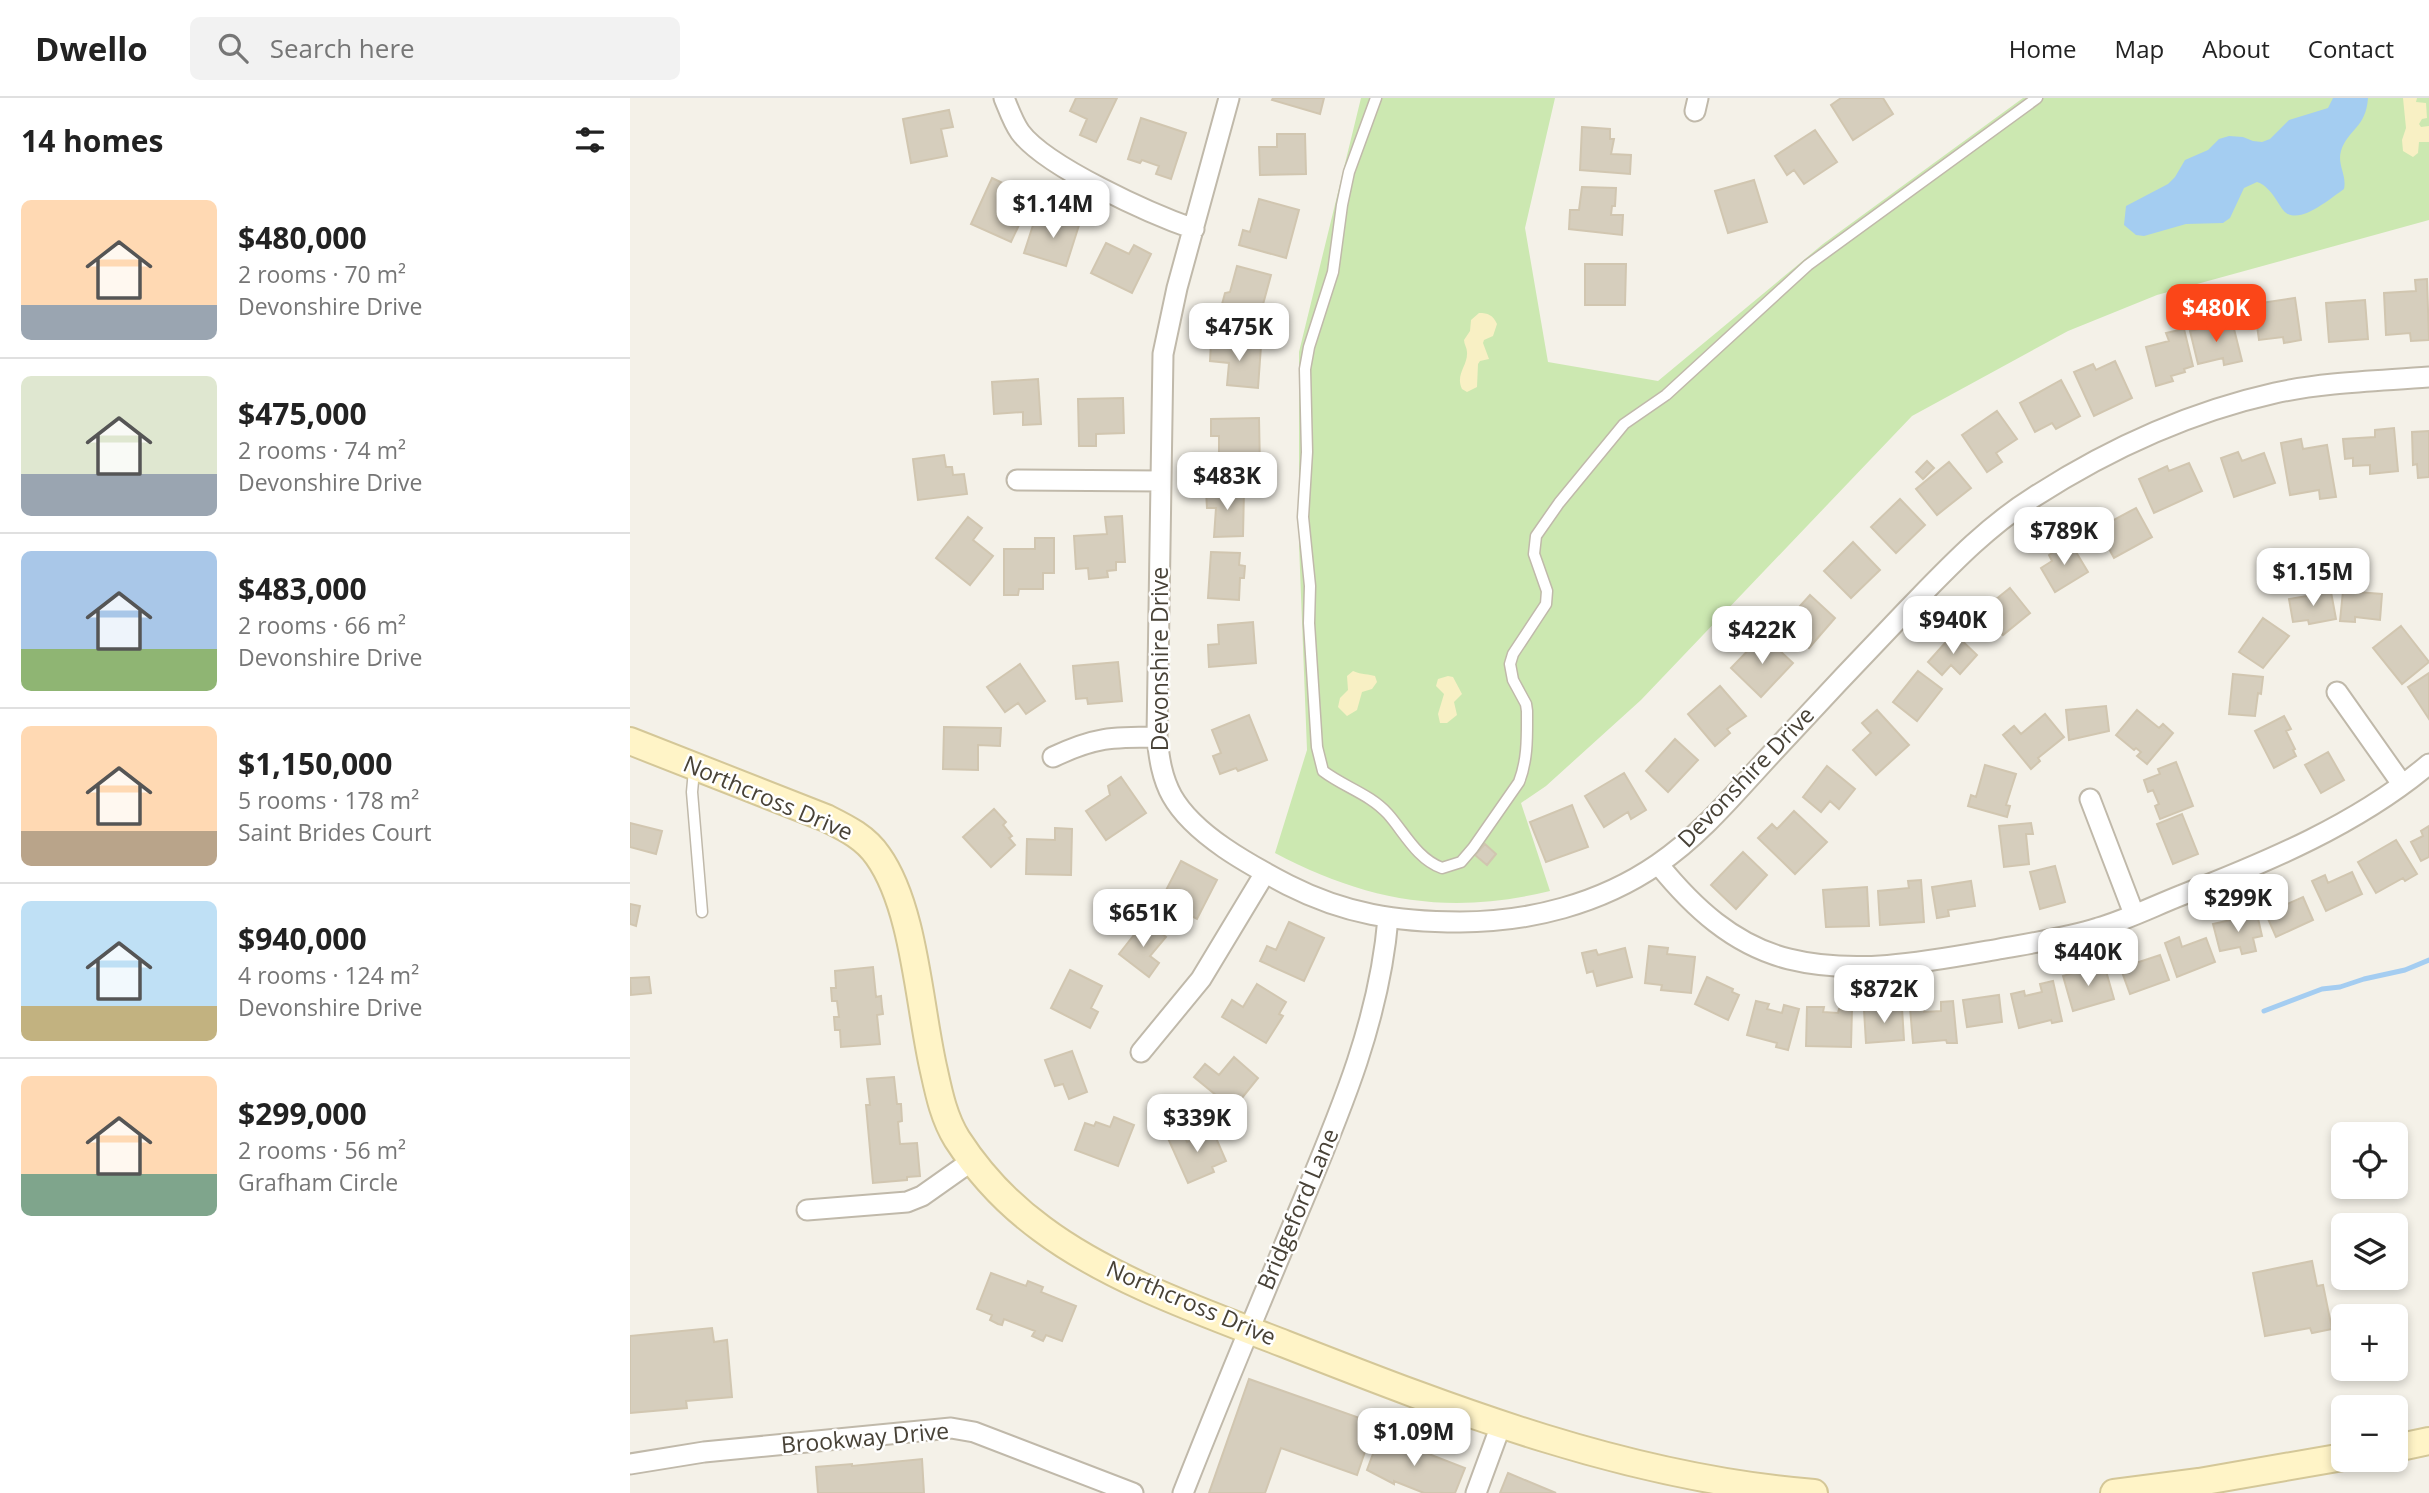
<!DOCTYPE html>
<html lang="en">
<head>
<meta charset="utf-8">
<style>
	body { margin:0; font-family:"Open Sans",sans-serif; background:#f2f2f2; color:#222; height:100vh; display:flex; flex-direction:column; font-size:26px; white-space:nowrap }
	* { box-sizing:border-box; margin:0 }
	p { font-size:23px; color:#767676 }
	.icon { flex:none; width:38px; height:38px; fill:none; stroke:currentColor; stroke-width:2; stroke-linecap:round; stroke-linejoin:round }
	.map { position:relative; flex:1; overflow:hidden }
	.panel { display:flex; flex-direction:column; background:#fff; width:630px }
	.panel>* { flex:none }
	.tools { position:absolute; left:1701px; top:1024px; display:grid; gap:14px }
	.tools a { display:grid; place-items:center; width:77px; height:77px; border-radius:10px; background:#fff; box-shadow:0 4px 10px #0003; font-size:35px }
	.price { position:absolute; translate:-50% -60px; padding:0 16px; border-radius:14px; background:#fff; color:#222; font-size:23px; line-height:46px; filter:drop-shadow(0 2px 4px #0008) }
	.price::after { content:''; position:absolute; left:50%; top:42px; width:21px; height:16px; margin-left:-10px; background:inherit; clip-path:polygon(0 0,100% 0,50% 100%) }
	.price.on { background:#fb4618; color:#fff }
	ul { padding:0; list-style:none }
	li { display:flex; align-items:center; gap:21px; height:175px; padding:0 21px }
	li+li { border-top:2px solid #e0e0e0 }
	li span { display:grid; place-items:center; flex:none; width:196px; height:140px; border-radius:10px; color:#555 }
	li>.icon { margin-inline-start:auto }
	span .icon { width:84px; height:84px; fill:#fffc; stroke-width:1 }
	li b { font-size:30px }
	h2 { display:flex; justify-content:space-between; align-items:center; height:84px; padding:0 21px; font-size:30px }
	header { display:flex; align-items:center; gap:42px; box-sizing:border-box; height:98px; padding:0 35px; background:#fff; border-bottom:2px solid #e0e0e0 }
	header strong { font-size:33px }
	nav { display:flex; gap:38px; margin-inline-start:auto; font-size:24px }
	.search { width:490px; height:63px; background:#f2f2f2; display:flex; align-items:center; gap:18px; box-sizing:border-box; padding:0 24px; border-radius:10px; color:#767676; font-size:26px }
	main { display:flex; flex:1; min-height:0 }
	.map>svg:first-child { display:block }
	.green { fill:#cce8b1 }
	.sand { fill:#f8f0c4 }
	.water { fill:#a4cdf1 }
	.lines { fill:none; stroke-linecap:round; stroke-linejoin:round }
	.stream { stroke:#a4cdf1; stroke-width:5 }
	.building { fill:#d6cebd; stroke:#d1c6b0; stroke-width:2 }
	.lane-casing { stroke:#c0b9aa; stroke-width:13 }
	.street-casing { stroke:#c0b9aa; stroke-width:23 }
	.secondary-casing { stroke:#d4c798; stroke-width:30 }
	.lane { stroke:#fff; stroke-width:10 }
	.street { stroke:#fff; stroke-width:19 }
	.secondary { stroke:#fff4c7; stroke-width:26 }
	.labels { text-anchor:middle; stroke-width:5; stroke-linejoin:round; paint-order:stroke }
	.street-label { font-size:23px; fill:#484237; stroke:#fff }
</style>
</head>
<body>
<header>
<strong>Dwello</strong>
<div class="search"><svg class="icon" aria-label="search" viewBox="0 0 24 24"><circle cx="10" cy="10" r="6"/><path d="M15 15l6 6"/></svg>Search here</div>
<nav><a>Home</a><a>Map</a><a>About</a><a>Contact</a></nav>
</header>
<main>
<section class="panel">
<h2>14 homes<svg class="icon" aria-label="filters" viewBox="0 0 24 24"><path d="M4 7h16M4 17h16"/><circle cx="9" cy="7" r="2"/><circle cx="15" cy="17" r="2"/></svg></h2>
<ul>
<li><span style="background:linear-gradient(#ffd9b3 75%,#9aa5b1 0)"><svg class="icon" aria-label="home" viewBox="0 0 24 24"><path d="M3 11l9-7 9 7M6 9v11h12V9"/></svg></span><div><b>$480,000</b><p>2 rooms · 70 m²</p><p>Devonshire Drive</p></div></li>
<li><span style="background:linear-gradient(#dfe7d0 70%,#9aa5b1 0)"><svg class="icon" aria-label="home" viewBox="0 0 24 24"><path d="M3 11l9-7 9 7M6 9v11h12V9"/></svg></span><div><b>$475,000</b><p>2 rooms · 74 m²</p><p>Devonshire Drive</p></div></li>
<li><span style="background:linear-gradient(#a9c7e8 70%,#8fb573 0)"><svg class="icon" aria-label="home" viewBox="0 0 24 24"><path d="M3 11l9-7 9 7M6 9v11h12V9"/></svg></span><div><b>$483,000</b><p>2 rooms · 66 m²</p><p>Devonshire Drive</p></div></li>
<li><span style="background:linear-gradient(#ffd9b3 75%,#b9a48a 0)"><svg class="icon" aria-label="home" viewBox="0 0 24 24"><path d="M3 11l9-7 9 7M6 9v11h12V9"/></svg></span><div><b>$1,150,000</b><p>5 rooms · 178 m²</p><p>Saint Brides Court</p></div></li>
<li><span style="background:linear-gradient(#bfe0f5 75%,#c2b280 0)"><svg class="icon" aria-label="home" viewBox="0 0 24 24"><path d="M3 11l9-7 9 7M6 9v11h12V9"/></svg></span><div><b>$940,000</b><p>4 rooms · 124 m²</p><p>Devonshire Drive</p></div></li>
<li><span style="background:linear-gradient(#ffd9b3 70%,#7fa58c 0)"><svg class="icon" aria-label="home" viewBox="0 0 24 24"><path d="M3 11l9-7 9 7M6 9v11h12V9"/></svg></span><div><b>$299,000</b><p>2 rooms · 56 m²</p><p>Grafham Circle</p></div></li>
</ul>
</section>
<div class="map">
<svg width="1799" height="1395" viewBox="0 0 1799 1395">
	<rect width="100%" height="100%" fill="#f4f1e8"/>
	<!-- green -->
	<path class="green" d="M731 0H925L895 130 918 264 1028 283 1193 146 1393 0H1799V122L1527 197 1438 233 1282 318 1011 602 916 688 891 705 920 793C818 818 736 803 645 755L677 652 669 446V254Z"/>
	<!-- sand -->
	<path class="sand" d="M1773 0H1787L1786 4 1796 5 1797 20 1792 21 1789 26 1791 29 1799 28V44H1789L1788 55 1783 59 1773 53 1772 42 1776 30Z
		M849 215C858 215 863 217 867 226L863 238 854 242 853 245 859 261 850 263 848 266 847 289 837 294 832 291C825 276 838 268 837 254 837 250 834 246 834 242L840 233 841 222Z
		M723 573C732 577 739 576 745 578L747 584 742 591 732 594 727 612 717 618 708 609 710 600 718 592 717 578Z
		M818 578 823 579 832 596 824 604 827 617 817 625H810L808 616 814 596 806 588 808 581Z"/>
	<!-- water -->
	<path class="water" d="M1703 0H1738C1736 30 1718 31 1711 53 1707 67 1717 77 1714 91 1702 99 1674 124 1658 116 1653 114 1650 107 1647 103 1642 95 1636 87 1627 84L1614 90 1600 120 1593 125 1556 126 1514 138 1506 137 1494 127 1496 108 1538 86 1545 79 1555 62 1578 52 1589 41 1599 38 1613 39 1623 43 1632 44 1640 41 1659 22 1698 10Z"/>
	<g class="lines">
		<!-- stream -->
		<path class="stream" d="M1634 913 1692 891 1710 889 1734 881 1775 872 1799 862"/>
	</g>
	<!-- building -->
	<path class="building" d="M446 0H487L466 44 450 37 457 21 440 13Z
		M643 0H694L690 16 642 2Z
		M1211 0H1253L1263 16 1223 42 1201 7Z
		M319 12 323 29 311 31 317 58 281 65 273 21Z
		M511 20 556 35 541 81 526 76 529 68 512 62 510 65 498 61Z
		M952 29 980 31V41H984L981 56 1001 57 1000 76 950 72Z
		M1185 32 1207 64 1174 86 1164 72 1157 77 1145 58Z
		M647 36H675L676 76 630 77 629 49H647Z
		M362 80 381 89 374 104 395 114 381 144 341 126Z
		M1124 82 1137 124 1098 135 1085 93Z
		M952 89 986 90 985 108H982L981 117H993L992 137 939 131 940 112H949Z
		M629 101 669 112 656 160 609 147 613 132 620 134Z
		M433 115 451 121 436 168 394 155 405 121 429 129Z
		M476 145 499 156 504 147 521 156 502 195 461 175Z
		M955 166H996L995 207H955Z
		M607 168 641 177 629 221 591 210 595 195 600 194Z
		M1797 181 1799 242 1781 243 1780 235 1756 237 1754 195 1786 193 1785 182Z
		M1665 200 1671 242 1654 245 1653 239 1629 242 1624 206Z
		M1735 202 1738 241 1699 244 1696 205Z
		M1602 223 1612 263 1594 267 1593 260 1568 266 1560 233Z
		M1554 231 1563 268 1554 271 1555 274 1541 278 1543 283 1526 288 1516 249 1539 243 1536 235Z
		M581 244 631 248 628 290 597 287 599 265 580 263Z
		M1485 263 1502 300 1464 318 1444 274 1463 266 1466 272Z
		M408 281 411 326 393 327V314L364 316 362 284Z
		M1431 282 1450 318 1426 331 1422 325 1405 334 1390 305Z
		M493 300 494 335 466 336V348H449L448 301Z
		M1367 313 1387 341 1366 355 1372 364 1357 374 1332 337Z
		M629 320 630 371H589V338H581V321Z
		M1764 330 1768 373 1740 376V367L1723 368V360L1715 361 1713 341 1745 339V332Z
		M1799 333V379L1788 380 1787 366 1783 367 1782 334Z
		M1671 341 1673 351 1697 347 1706 399 1690 401 1689 392 1660 397 1651 345Z
		M1608 354 1612 363 1634 355 1645 385 1604 399 1591 360Z
		M314 357 316 369H322L323 377 334 376 337 396 288 402 283 361Z
		M1297 363 1304 370 1293 381 1286 374Z
		M1319 364 1341 390 1307 417 1286 391Z
		M1559 365 1572 393 1524 415 1509 381 1537 368 1539 373Z
		M614 392 613 438 584 439 586 410H577L576 393Z
		M1270 401 1295 427 1266 455 1241 429Z
		M1506 410 1522 439 1484 460 1463 422 1477 414 1482 423Z
		M492 418 495 464H486V472L477 473 478 479 459 481 458 470 446 471 444 438 477 436 475 419Z
		M338 419 352 430 343 442 363 458 340 487 306 460Z
		M405 440H424V475H413V491H389L388 497H374V451H405Z
		M1223 444 1250 472 1221 500 1194 473Z
		M1440 444 1458 474 1425 494 1411 470 1422 463 1419 457Z
		M581 454 610 455 609 467 615 468 614 480H610L609 502 578 500Z
		M1713 474 1729 476 1727 491 1711 489Z
		M1380 490 1400 515 1373 537 1365 528 1359 530 1345 513 1358 503 1360 506Z
		M1713 493 1752 496 1750 522 1725 519V524L1710 523Z
		M1701 494 1706 521 1679 526 1678 522 1663 524 1659 501Z
		M1180 497 1205 520 1179 550 1153 527Z
		M1633 520 1659 538 1633 570 1609 554Z
		M623 524 626 565 579 569 578 547 589 546 588 527Z
		M1771 528 1799 564 1772 586 1743 550Z
		M1324 535 1347 557 1330 576 1321 567 1312 577 1298 564Z
		M1133 537 1163 565 1131 599 1101 570Z
		M488 564 492 603 458 606 457 600 446 601 443 568Z
		M390 566 415 603 396 616 388 605 375 614 357 589Z
		M1288 573 1312 591 1287 623 1263 604Z
		M1799 575V621L1778 589Z
		M1603 576 1633 579 1631 596 1628 595 1625 618 1599 616Z
		M1090 588 1116 618 1097 631 1100 635 1085 648 1058 616Z
		M1476 608 1479 633 1439 642 1436 612Z
		M1247 612 1279 647 1246 677 1223 652 1241 635 1232 625Z
		M1507 612 1529 630 1533 626 1543 635 1517 666 1507 658 1511 654 1506 650 1504 652 1486 637Z
		M1415 616 1434 639 1408 660 1410 663 1401 671 1373 637 1384 628 1391 636Z
		M619 617 637 662 608 673 606 670 590 676 583 658 591 655 582 632Z
		M1654 618 1661 631 1656 633 1665 651 1663 652 1666 658 1644 670 1625 633Z
		M314 629 371 630 370 648 348 647V672L313 671Z
		M1045 641 1068 662 1038 694 1016 673Z
		M1698 654 1714 682 1691 695 1675 667Z
		M1546 664 1563 708 1530 721 1525 708 1529 706 1523 692 1518 694 1514 682 1530 676 1528 671Z
		M1355 667 1386 676 1376 707 1380 708 1377 719 1338 708 1341 697 1346 699Z
		M1197 668 1225 691 1209 711 1200 703 1191 714 1173 699Z
		M994 675 1016 712 1001 721 998 714 974 729 955 698Z
		M491 679 516 715 476 742 456 713 480 697 478 688Z
		M942 707 958 749 916 764 900 724Z
		M364 711 376 724 373 727 382 738 379 740 385 747 361 769 333 739Z
		M1164 713 1197 744 1165 776 1128 740 1142 726 1147 731Z
		M1552 716 1568 756 1543 766 1527 726Z
		M0 725 32 733 26 756 0 749Z
		M1401 725 1403 736H1396L1399 766 1374 769 1369 728Z
		M1799 728V759L1791 763 1781 744 1793 738 1791 733Z
		M425 730 442 731 441 777 396 776 397 741 425 742Z
		M1766 742 1787 776 1775 783 1773 780 1746 795 1728 764Z
		M855 746 866 756 857 767 845 757Z
		M1113 754 1137 777 1106 811 1081 787Z
		M551 763 587 782 567 821 531 802Z
		M1425 768 1435 804 1410 811 1400 774Z
		M1722 774 1732 796 1696 813 1682 783 1695 777 1698 785Z
		M1291 782 1294 824 1250 827 1248 793 1279 790 1278 783Z
		M1341 783 1345 808 1318 812 1319 818 1307 820 1302 789Z
		M1237 789 1239 828 1196 829 1193 792Z
		M1673 799 1683 822 1646 839 1632 807 1644 801 1648 810Z
		M0 806 10 808 6 828 0 826Z
		M1627 816 1632 838 1623 840 1626 853 1612 856 1610 849 1590 853 1583 826Z
		M515 823 536 839 520 858 529 865 519 879 489 856Z
		M659 824 694 840 674 883 630 863 637 848 646 852Z
		M1549 839 1552 849 1576 840 1585 864 1547 879 1535 845Z
		M1019 848 1038 850 1037 856 1065 859 1061 895 1031 892 1032 887 1015 885Z
		M995 850 1002 879 967 888 963 873 957 875 952 855 966 852 968 857Z
		M1530 857 1539 882 1500 896 1488 863 1503 858 1506 865Z
		M1474 866 1484 901 1443 913 1433 878Z
		M243 869 246 899 251 898 252 909 253 916 247 917 250 946 211 949 210 932H205L204 919H209L207 903H202L201 890H206L205 873Z
		M440 872 472 888 461 910 468 914 460 930 421 910Z
		M19 879 21 895 1 897 0 880Z
		M1077 879 1103 891 1102 894 1109 897 1098 922 1065 906Z
		M1423 883 1432 923 1422 925 1421 922 1389 930 1381 896 1394 893 1395 898 1412 894 1410 886Z
		M627 886 656 904 649 916 653 918 636 945 592 919 602 902 613 909Z
		M1369 897 1372 924 1337 929 1333 902Z
		M1126 903 1139 906 1137 911 1152 915 1154 907 1169 911 1158 952 1146 949 1147 945 1117 937Z
		M1323 903 1327 945H1317L1316 942 1283 945 1280 910 1294 909V914L1311 913V904Z
		M1177 909H1194L1193 914 1208 915 1209 911H1222L1221 949 1176 948Z
		M1272 910 1274 942 1236 945 1234 912Z
		M442 953 457 994 439 1001 433 986 425 988 415 962Z
		M604 959 628 980 603 1011 564 979 575 966 589 977Z
		M264 979 267 1006H271L272 1023 268 1024 270 1046 287 1045 290 1078 277 1079V1082L243 1085 236 1007H240L237 981Z
		M484 1019 504 1027 488 1068 445 1052 455 1025 464 1028 466 1024 480 1029Z
		M552 1032 557 1044 583 1033 596 1063 582 1069 584 1074 558 1085 537 1038Z
		M1682 1163 1687 1188 1693 1187 1702 1231 1682 1235 1680 1230 1635 1238 1623 1175Z
		M361 1175 396 1188 398 1183 413 1189 411 1194 446 1208 432 1243 416 1237 413 1243 402 1238 405 1233 374 1221 372 1227 368 1226 360 1222 362 1217 347 1211Z
		M82 1230 84 1244 97 1242 102 1299 56 1303 57 1310 0 1315V1238Z
		M619 1281 741 1324 737 1334 741 1336 727 1377 651 1350 635 1395H579Z
		M750 1337 835 1370 825 1395H794L764 1383V1386L737 1372Z
		M292 1361 294 1395H188L186 1369 222 1366V1368Z
		M878 1375 926 1395H870Z"/>
	<g class="lines">
		<!-- lane casing -->
		<g class="lane-casing">
			<path id="lane" d="M746 0 719 74 712 107 703 174 679 249 675 271 677 354 673 419 680 488 679 525 687 649 693 673C714 689 740 696 758 716 774 734 787 761 812 770L831 764 843 750 889 684C898 661 897 637 897 613L896 606 883 582 880 566 883 556 916 506 917 493 904 456 906 438 929 405 994 326 1036 297 1178 167 1407 0
				M64 672 62 694 72 814"/>
		</g>
		<!-- street casing -->
		<g class="street-casing">
			<path id="street" d="M374 0C379 12 383 24 390 34 416 69 521 116 564 131
				M599 0 547 190 533 256 527 639C529 660 532 680 542 698 564 737 620 767 658 787 715 816 767 824 830 824 899 824 970 806 1028 766 1068 739 1101 700 1134 664 1181 613 1229 562 1277 512 1317 471 1356 429 1404 399 1477 352 1560 314 1645 295 1695 284 1748 283 1799 279
				M1065 13 1068 0
				M387 382 531 383
				M1707 594 1772 686
				M423 659C465 639 482 639 527 639
				M1460 701 1504 816
				M1028 766C1063 809 1103 847 1159 861 1227 878 1301 863 1369 851 1402 845 1436 840 1468 830 1496 822 1524 808 1552 797 1637 764 1728 726 1799 666
				M511 954 571 881 635 775
				M177 1112 277 1104 292 1098 343 1062
				M0 1366 74 1354 321 1330 344 1334 503 1395
				M553 1395C588 1306 625 1217 662 1129 704 1028 749 930 758 820
				M846 1395 871 1327"/>
		</g>
		<!-- secondary casing -->
		<g class="secondary-casing">
			<path id="secondary" d="M0 643 196 720C216 730 235 739 248 758 285 810 289 909 304 973 309 996 314 1020 327 1041 349 1075 379 1107 412 1131 480 1182 575 1215 655 1246 826 1313 998 1380 1184 1395
				M1766 1350 1799 1343
				M1484 1395 1569 1384 1713 1359"/>
		</g>
		<!-- lane -->
		<use href="#lane" class="lane"/>
		<!-- street -->
		<use href="#street" class="street"/>
		<!-- secondary -->
		<use href="#secondary" class="secondary"/>
	</g>
	<g class="labels">
		<!-- street labels -->
		<g class="street-label">
			<text transform="translate(530 561) rotate(-90)" y="8">Devonshire Drive</text>
			<text transform="translate(1116 679) rotate(-46)" y="8">Devonshire Drive</text>
			<text transform="translate(138 700) rotate(23)" y="8">Northcross Drive</text>
			<text transform="translate(668 1111) rotate(-67)" y="8">Bridgeford Lane</text>
			<text transform="translate(561 1205) rotate(23)" y="8">Northcross Drive</text>
			<text transform="translate(235 1340) rotate(-5)" y="8">Brookway Drive</text>
		</g>
	</g>
</svg>
<div class="tools">
<a><svg class="icon" aria-label="locate" viewBox="0 0 24 24"><circle cx="12" cy="12" r="6"/><path d="M12 2v4M12 18v4M2 12h4M18 12h4"/></svg></a>
<a><svg class="icon" aria-label="layers" viewBox="0 0 24 24"><path d="M12 4l9 5-9 5-9-5zM3 14l9 5 9-5"/></svg></a>
<a>+</a>
<a>−</a>
</div>
<b class="price" style="left:423px;top:142px">$1.14M</b>
<b class="price on" style="left:1586px;top:246px">$480K</b>
<b class="price" style="left:609px;top:265px">$475K</b>
<b class="price" style="left:597px;top:414px">$483K</b>
<b class="price" style="left:1434px;top:469px">$789K</b>
<b class="price" style="left:1683px;top:510px">$1.15M</b>
<b class="price" style="left:1323px;top:558px">$940K</b>
<b class="price" style="left:1132px;top:568px">$422K</b>
<b class="price" style="left:1608px;top:836px">$299K</b>
<b class="price" style="left:513px;top:851px">$651K</b>
<b class="price" style="left:1458px;top:890px">$440K</b>
<b class="price" style="left:1254px;top:927px">$872K</b>
<b class="price" style="left:567px;top:1056px">$339K</b>
<b class="price" style="left:784px;top:1370px">$1.09M</b>
</div>
</main>
</body>
</html>
